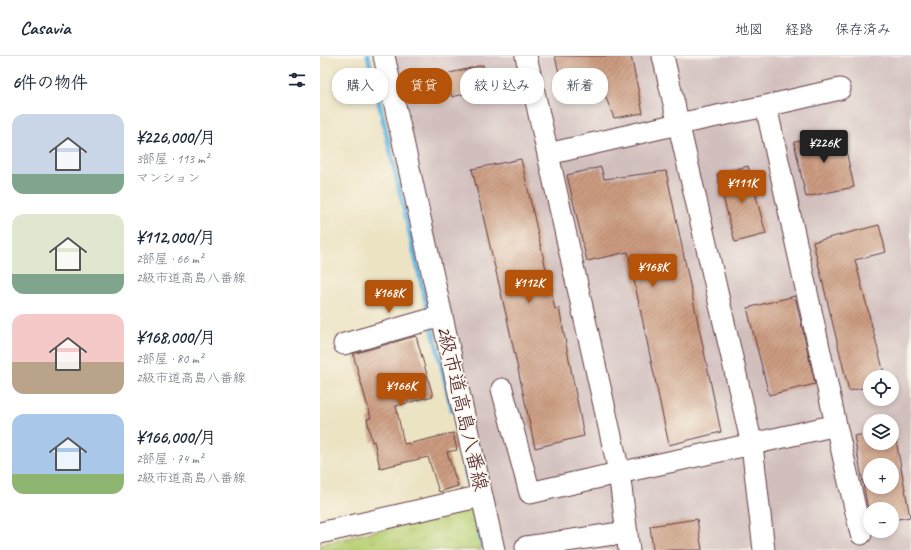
<!DOCTYPE html>
<html lang="ja">
<head>
<meta charset="utf-8">
<style>
	body { margin:0; font-family:Caveat,"Klee One",sans-serif; background:#f2f2f3; color:#1f2937; height:100vh; display:flex; flex-direction:column; font-size:15px; white-space:nowrap }
	* { box-sizing:border-box; margin:0 }
	p { font-size:13px; color:#747a83 }
	.icon { flex:none; width:22px; height:22px; fill:none; stroke:currentColor; stroke-width:2; stroke-linecap:round; stroke-linejoin:round }
	.map { position:relative; flex:1; overflow:hidden }
	.side { display:flex; flex-direction:column; background:#fff; width:320px }
	.side>* { flex:none }
	.banner { position:absolute; left:12px; top:12px; width:380px; height:36px; display:flex; gap:8px }
	.fabs { position:absolute; left:543px; top:314px; display:grid; gap:8px }
	.fabs a { display:grid; place-items:center; width:36px; height:36px; border-radius:50%; background:#fff; box-shadow:0 2px 6px #0003; font-size:20px }
	.price { position:absolute; translate:-50% -34px; padding:0 9px; border-radius:4px; background:#b45309; color:#fff; font-size:13px; line-height:26px; filter:drop-shadow(0 1px 2px #0008) }
	.price::after { content:''; position:absolute; left:50%; top:24px; width:12px; height:9px; margin-left:-6px; background:inherit; clip-path:polygon(0 0,100% 0,50% 100%) }
	.price.current { background:#222; color:#fff }
	ul { padding:0; list-style:none }
	li { display:flex; align-items:center; gap:12px; height:100px; padding:0 12px }
	li span { display:grid; place-items:center; flex:none; width:112px; height:80px; border-radius:12px; color:#555 }
	li>.icon { margin-inline-start:auto }
	span .icon { width:48px; height:48px; fill:#fffc; stroke-width:1 }
	li b { font-size:17px }
	h2 { display:flex; justify-content:space-between; align-items:center; height:48px; padding:0 12px; font-size:17px }
	.pill { padding:0 14px; border-radius:16px; background:#fff; box-shadow:0 2px 6px #0003; font-size:14px; line-height:36px }
	.pill.current { background:#b45309; color:#fff }
	header { display:flex; align-items:center; gap:24px; box-sizing:border-box; height:56px; padding:0 20px; background:#fff; border-bottom:1px solid #e0e1e3 }
	header strong { font-size:19px }
	nav { display:flex; gap:22px; margin-inline-start:auto; font-size:14px }
	main { display:flex; flex:1; min-height:0 }
	.map>svg:first-child { display:block }
	.industrial { fill:#d1bfbe; fill-rule:evenodd }
	.grass { fill:url(#grass-tufts); stroke:#827850 }
	.lines { fill:none; stroke-linecap:round; stroke-linejoin:round }
	.stream { stroke:#64b5df; stroke-width:5 }
	.building { fill:url(#building-hatch); fill-rule:evenodd }
	.minor-casing { stroke:#623c42; stroke-width:23 }
	.minor { stroke:#fff; stroke-width:21 }
	.labels { text-anchor:middle; stroke-width:3.5; stroke-linejoin:round; paint-order:stroke }
	.street-label { font-size:20px; fill:#4a1f2b; stroke:#fbf7ec }
</style>
</head>
<body>
<header>
<strong>Casavia</strong>
<nav><a>地図</a><a>経路</a><a>保存済み</a></nav>
</header>
<main>
<section class="side">
<h2>6件の物件<svg class="icon" aria-label="filters" viewBox="0 0 24 24"><path d="M4 7h16M4 17h16"/><circle cx="9" cy="7" r="2"/><circle cx="15" cy="17" r="2"/></svg></h2>
<ul>
<li><span style="background:linear-gradient(#c9d6e8 75%,#7fa58c 0)"><svg class="icon" aria-label="home" viewBox="0 0 24 24"><path d="M3 11l9-7 9 7M6 9v11h12V9"/></svg></span><div><b>¥226,000/月</b><p>3部屋 · 113 m²</p><p>マンション</p></div></li>
<li><span style="background:linear-gradient(#dfe7d0 75%,#7fa58c 0)"><svg class="icon" aria-label="home" viewBox="0 0 24 24"><path d="M3 11l9-7 9 7M6 9v11h12V9"/></svg></span><div><b>¥112,000/月</b><p>2部屋 · 66 m²</p><p>2級市道高島八番線</p></div></li>
<li><span style="background:linear-gradient(#f6c9c9 60%,#b9a48a 0)"><svg class="icon" aria-label="home" viewBox="0 0 24 24"><path d="M3 11l9-7 9 7M6 9v11h12V9"/></svg></span><div><b>¥168,000/月</b><p>2部屋 · 80 m²</p><p>2級市道高島八番線</p></div></li>
<li><span style="background:linear-gradient(#a9c7e8 75%,#8fb573 0)"><svg class="icon" aria-label="home" viewBox="0 0 24 24"><path d="M3 11l9-7 9 7M6 9v11h12V9"/></svg></span><div><b>¥166,000/月</b><p>2部屋 · 74 m²</p><p>2級市道高島八番線</p></div></li>
</ul>
</section>
<div class="map">
<svg width="591" height="494" viewBox="0 0 591 494">
	<defs>
		<pattern id="grass-tufts" width="24" height="20" patternUnits="userSpaceOnUse"><rect width="24" height="20" fill="#b9d074"/><path d="M3 7l-1-3M5 7V3M7 7l1-3M15 17l-1-3M17 17v-4M19 17l1-3" fill="none" stroke="#a1b265"/></pattern>
		<pattern id="building-hatch" width="6" height="6" patternUnits="userSpaceOnUse"><rect width="6" height="6" fill="#cb9b80"/><path d="M-1 1l2-2M0 6l6-6M5 7l2-2" fill="none" stroke="#a77e69"/></pattern>
	</defs>
	<rect width="100%" height="100%" fill="#fbf7ec"/>
	<filter id="ink" filterUnits="userSpaceOnUse"><feTurbulence type="fractalNoise" baseFrequency=".025" numOctaves="2"/><feDisplacementMap in="SourceGraphic" scale="8" xChannelSelector="R" yChannelSelector="G"/><feConvolveMatrix kernelMatrix="1 2 1 2 8 2 1 2 1" color-interpolation-filters="sRGB"/></filter>
	<filter id="wash" filterUnits="userSpaceOnUse"><feTurbulence type="fractalNoise" baseFrequency=".012" numOctaves="4" result="noise"/><feDisplacementMap in="SourceGraphic" scale="16" xChannelSelector="R" yChannelSelector="G"/><feGaussianBlur stdDeviation="0.9" result="paint"/><feColorMatrix in="noise" values="0 0 0 0 0 0 0 0 0 0 0 0 0 0 0 0 0 1.4 0 .05"/><feComposite in="paint" operator="in"/></filter>
	<g filter="url(#wash)">
		<rect width="100%" height="100%" fill="#ece3c3"/>
		<!-- industrial -->
		<path class="industrial" d="M67 0H591V494H165ZM550 321H572V343H550ZM550 365H572V387H550ZM550 409H572V431H550ZM550 453H572V475H550Z"/>
		<!-- grass -->
		<path class="grass" d="M152 451 161 494H0V489Z"/>
		<g class="lines">
			<!-- stream -->
			<path class="stream" d="M48 0 109 259
				M111 267 132 354
				M137 378 151 438
				M152 446 162 489"/>
		</g>
		<g id="blocks">
			<!-- building -->
			<path class="building" d="M235 0H311L323 57 294 62 280 27 243 34Z
				M163 9 168 32 132 41 126 18Z
				M522 76 534 131 486 141 474 86Z
				M201 103 235 253 239 252 264 380 215 392 188 267 152 113Z
				M428 110 446 178 415 186 397 118Z
				M281 111 284 123 346 115 401 376 349 389 308 196 267 205 247 119Z
				M559 169 566 196 535 204 565 321H550V330L529 335 493 186Z
				M475 240 495 328 449 339 427 252Z
				M96 280 113 340 76 350 84 388 88 387V388L133 377 137 394 127 396 138 430 119 436 108 401 60 412 54 385 52 386 47 363 51 362 33 298Z
				M572 373H574L590 461 572 464V453H550V464L534 380 550 377V387H572ZM550 409H572V431H550Z
				M377 463 382 494H333L330 470Z"/>
		</g>
	</g>
	<g filter="url(#ink)">
		<use href="#blocks" fill-opacity="0" stroke="#623c42" stroke-width="1"/>
		<g class="lines">
			<!-- minor casing -->
			<g class="minor-casing">
				<path id="minor" d="M64 0 174 494
					M206 0 299 416 309 494
					M343 0 432 389 444 494
					M446 50 520 33
					M24 288 122 260
					M182 333 210 437C312 413 414 393 516 369L446 50 358 68 228 98
					M516 369 541 478
					M0 477 162 440
					M207 494 206 491 307 476"/>
			</g>
			<!-- minor -->
			<use href="#minor" class="minor"/>
		</g>
	</g>
	<g class="labels">
		<!-- street labels -->
		<g class="street-label">
			<text transform="translate(143 352) rotate(77)" y="7">2級市道高島八番線</text>
		</g>
	</g>
</svg>
<div class="fabs">
<a><svg class="icon" aria-label="locate" viewBox="0 0 24 24"><circle cx="12" cy="12" r="6"/><path d="M12 2v4M12 18v4M2 12h4M18 12h4"/></svg></a>
<a><svg class="icon" aria-label="layers" viewBox="0 0 24 24"><path d="M12 4l9 5-9 5-9-5zM3 14l9 5 9-5"/></svg></a>
<a>+</a>
<a>−</a>
</div>
<b class="price current" style="left:504px;top:108px">¥226K</b>
<b class="price" style="left:422px;top:148px">¥111K</b>
<b class="price" style="left:333px;top:232px">¥168K</b>
<b class="price" style="left:209px;top:248px">¥112K</b>
<b class="price" style="left:69px;top:258px">¥168K</b>
<b class="price" style="left:81px;top:351px">¥166K</b>
<div class="banner">
<a class="pill">購入</a>
<a class="pill current">賃貸</a>
<a class="pill">絞り込み</a>
<a class="pill">新着</a>
</div>
</div>
</main>
</body>
</html>
